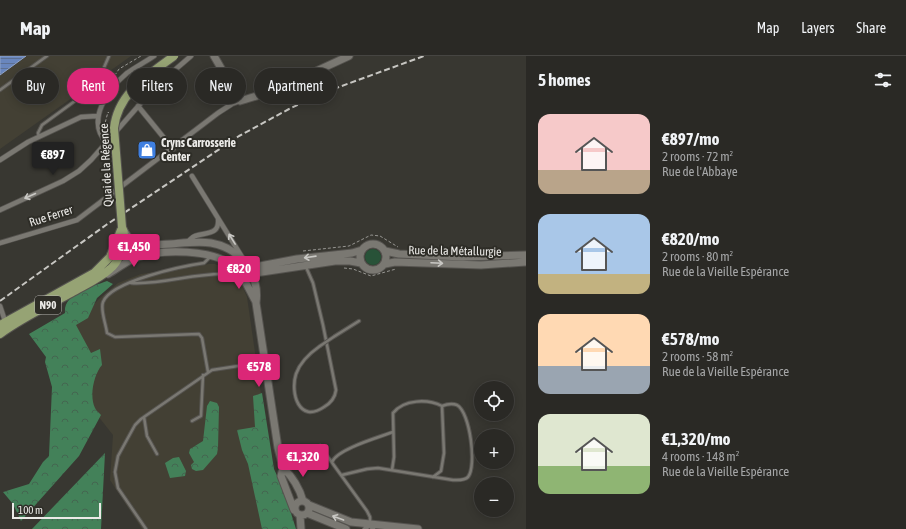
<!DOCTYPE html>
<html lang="en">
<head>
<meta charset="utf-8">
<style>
	body { margin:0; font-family:"Asap Condensed",sans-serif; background:#32312d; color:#f1f3f6; height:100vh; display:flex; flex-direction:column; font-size:15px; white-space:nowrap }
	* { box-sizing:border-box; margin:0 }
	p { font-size:13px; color:#a5a6a7 }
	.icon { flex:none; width:22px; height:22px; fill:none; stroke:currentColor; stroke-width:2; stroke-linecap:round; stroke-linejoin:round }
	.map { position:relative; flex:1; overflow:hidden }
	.drawer { display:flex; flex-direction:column; background:#2a2925; width:380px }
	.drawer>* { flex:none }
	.guide { position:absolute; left:12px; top:12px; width:380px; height:36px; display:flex; gap:8px }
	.buttons { position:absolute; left:474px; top:325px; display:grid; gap:8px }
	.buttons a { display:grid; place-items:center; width:40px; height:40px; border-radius:50%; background:#2a2925; box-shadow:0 2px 10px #0003,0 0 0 1px #464542; font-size:20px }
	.scale { position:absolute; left:12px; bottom:10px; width:89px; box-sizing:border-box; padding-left:4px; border:2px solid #ebeae7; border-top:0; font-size:11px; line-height:14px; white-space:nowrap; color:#ebeae7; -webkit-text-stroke:3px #2e2d27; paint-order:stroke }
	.price { position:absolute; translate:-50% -34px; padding:0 9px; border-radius:4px; background:#db2777; color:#fff; font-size:13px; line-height:26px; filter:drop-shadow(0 1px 2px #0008) }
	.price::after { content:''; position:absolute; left:50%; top:24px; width:12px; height:9px; margin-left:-6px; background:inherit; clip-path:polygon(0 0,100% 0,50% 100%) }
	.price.selected { background:#222; color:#fff }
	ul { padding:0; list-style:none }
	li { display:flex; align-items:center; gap:12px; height:100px; padding:0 12px }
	li span { display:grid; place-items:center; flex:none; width:112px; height:80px; border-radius:12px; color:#555 }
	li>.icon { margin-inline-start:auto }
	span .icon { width:48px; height:48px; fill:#fffc; stroke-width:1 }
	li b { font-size:17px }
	h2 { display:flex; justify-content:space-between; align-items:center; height:48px; padding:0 12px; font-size:17px }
	.chip { padding:0 14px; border-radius:18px; background:#2a2925; box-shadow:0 2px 10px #0003,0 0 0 1px #464542; font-size:14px; line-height:36px }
	.chip.selected { background:#db2777; color:#fff }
	header { display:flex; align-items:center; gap:24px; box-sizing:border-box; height:56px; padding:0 20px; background:#2a2925; border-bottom:1px solid #464542 }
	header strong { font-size:19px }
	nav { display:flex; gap:22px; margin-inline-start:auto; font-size:14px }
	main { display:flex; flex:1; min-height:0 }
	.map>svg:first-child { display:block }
	.built { fill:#434034 }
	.green { fill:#285238 }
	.forest { fill:url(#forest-crowns) }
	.water { fill:url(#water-rules); stroke:#90a4ca }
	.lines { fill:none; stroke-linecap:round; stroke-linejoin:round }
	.lane-casing { stroke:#55534f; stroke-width:4.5 }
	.street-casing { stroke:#55534f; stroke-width:6 }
	.secondary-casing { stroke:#55534f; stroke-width:9 }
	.primary-casing { stroke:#55534f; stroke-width:10 }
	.path { stroke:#979692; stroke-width:1; stroke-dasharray:3 2; stroke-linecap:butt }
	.lane { stroke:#7a7872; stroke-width:2.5 }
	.street { stroke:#7a7872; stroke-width:4.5 }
	.secondary { stroke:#7a7872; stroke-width:7 }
	.primary { stroke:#96a374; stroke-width:8 }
	.rail { stroke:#c7c6c2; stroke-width:2; stroke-dasharray:6 3; stroke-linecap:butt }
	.lane-bridge-casing { stroke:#55534f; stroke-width:4.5; stroke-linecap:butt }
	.primary-bridge-casing { stroke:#55534f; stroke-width:10; stroke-linecap:butt }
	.lane-bridge { stroke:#7a7872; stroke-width:2.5 }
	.primary-bridge { stroke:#96a374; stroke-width:8 }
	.oneway { stroke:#c9c8c4 }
	.labels { text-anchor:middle; stroke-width:4; stroke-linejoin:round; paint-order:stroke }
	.shield { fill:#2e2d27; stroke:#b2b1ad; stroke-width:1 }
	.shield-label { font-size:11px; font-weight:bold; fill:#ebeae7 }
	.poi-label { font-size:12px; font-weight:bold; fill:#ebeae7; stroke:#2e2d27; text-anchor:start }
	.street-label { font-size:12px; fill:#ebeae7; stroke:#2e2d27 }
</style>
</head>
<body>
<header>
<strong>Map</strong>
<nav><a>Map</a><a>Layers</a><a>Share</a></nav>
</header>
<main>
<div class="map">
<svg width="526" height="473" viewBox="0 0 526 473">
	<defs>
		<pattern id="forest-crowns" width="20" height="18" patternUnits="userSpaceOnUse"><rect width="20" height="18" fill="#438159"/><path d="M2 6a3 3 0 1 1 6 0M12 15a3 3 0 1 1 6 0" fill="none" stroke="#446650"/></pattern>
		<pattern id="water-rules" width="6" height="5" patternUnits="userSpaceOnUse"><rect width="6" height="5" fill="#6986bd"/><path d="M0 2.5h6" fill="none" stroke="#5d7093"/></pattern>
	</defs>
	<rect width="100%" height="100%" fill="#383731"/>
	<!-- built -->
	<path class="built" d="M26 0H131L0 93V19Z
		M209 208H215L228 213 240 225 247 241 264 359 282 473H142L110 424 113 379 94 355 74 269 99 243 118 227 141 218Z"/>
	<!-- green -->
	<path class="green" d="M365 201a8 8 0 1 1 16 0a8 8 0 1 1-16 0Z"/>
	<!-- forest -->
	<path class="forest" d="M107 225 113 228 97 242 88 262 76 269 91 297 100 293 102 309C94 318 89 340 95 352 96 354 99 357 101 359L79 400 21 465 13 448 3 436 29 428 43 406 49 400 52 331 45 306 46 301 29 278 65 257C63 237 92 231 107 225Z
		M262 337 274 413 284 435 296 473H262L248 408 242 394 237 374 255 371 253 340Z
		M210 345 217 347 219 351 218 392 217 398 203 414 196 415 192 413 191 409 194 406 189 397 190 393 203 385 207 350Z
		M105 397 101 473H32Z
		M179 401 186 415 185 420 170 422 165 407 173 402Z"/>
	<!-- water -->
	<path class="water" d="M0 0H26L0 19Z"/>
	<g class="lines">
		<!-- lane casing -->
		<g class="lane-casing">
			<path id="lane" d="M0 34 47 0
				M39 80 38 77 42 69 90 34 99 23 109 0
				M306 211 313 227 323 269 336 334C335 342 331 347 324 351 299 368 290 337 296 318 300 306 310 297 320 290
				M131 227C163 229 193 217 225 218
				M335 280 359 265
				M208 316 202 282 199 278 115 281 107 277C106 268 100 254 103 246 111 225 183 210 204 207L209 202
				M144 361 147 380 157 398
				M192 365 201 360 203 319
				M320 390 367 455 370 461V468
				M332 406C337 393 380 381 393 376
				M392 414 394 401 393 357C404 343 428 343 442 350
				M342 419 367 413 378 412 453 424C458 424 464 425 468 421 477 410 470 356 457 349 452 347 447 348 442 350L444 397 441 415 433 421
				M146 473 118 432 115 416 118 400 135 369 141 363 212 314 264 306"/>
		</g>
		<!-- street casing -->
		<g class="street-casing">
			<path id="street" d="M138 50 173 93
				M107 87C85 65 108 33 127 17 136 11 145 6 154 0
				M0 104 28 86 81 61 97 60
				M192 120 242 201
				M0 154 63 125 79 115 91 104 155 31 191 0
				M187 186C190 184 192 181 195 180 207 176 220 179 218 162
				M0 187 77 164 218 57 232 48 240 45
				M0 250 5 265
				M365 473 370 468 373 473"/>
		</g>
		<!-- secondary casing -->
		<g class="secondary-casing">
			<path id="secondary" d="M214 0 240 45 273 35 349 0
				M124 175 130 184 144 188
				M360 201a13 13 0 1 1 26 0a13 13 0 1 1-26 0Z
				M385 195 399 198 463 201 526 199
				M118 199C133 189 153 189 171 188 184 187 198 185 211 187 240 192 260 218 256 247L278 392 283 412 281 420 294 454
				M385 208 395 206 481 209 526 206
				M249 212 297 203 352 197 362 194
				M108 218C117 213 125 206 135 202 160 193 215 192 235 212 245 222 249 234 256 246
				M249 218 335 205H350L361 207
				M283 412C292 420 300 433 303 445
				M295 452a7 7 0 1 1 14 0a7 7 0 1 1-14 0Z
				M309 449 351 466 418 473
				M307 457 346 473
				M300 459 301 473"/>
		</g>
		<!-- primary casing -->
		<g class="primary-casing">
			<path id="primary" d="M0 269 94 217 110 201 121 174
				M0 278C22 262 47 250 71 237 85 229 99 223 110 213 120 205 128 182 122 171"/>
		</g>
		<!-- path -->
		<path class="path" d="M103 23 111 25 119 13 141 0
			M104 71 108 56 109 57
			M303 195 349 190 371 179 380 180 398 191
			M344 212 353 213 371 220 396 213"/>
		<!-- lane -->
		<use href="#lane" class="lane"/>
		<!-- street -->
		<use href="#street" class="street"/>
		<!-- secondary -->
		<use href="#secondary" class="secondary"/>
		<!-- primary -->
		<use href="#primary" class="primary"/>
		<!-- rail -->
		<path class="rail" d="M0 245 106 169 239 80 289 53 328 35 424 0"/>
		<!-- lane-bridge casing -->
		<g class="lane-bridge-casing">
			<path id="lane-bridge" d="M320 290 335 280"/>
		</g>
		<!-- primary-bridge casing -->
		<g class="primary-bridge-casing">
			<path id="primary-bridge" d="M122 171 114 72C118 37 147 20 174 0"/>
		</g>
		<!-- lane-bridge -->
		<use href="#lane-bridge" class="lane-bridge"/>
		<!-- primary-bridge -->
		<use href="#primary-bridge" class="primary-bridge"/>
	</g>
	<!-- one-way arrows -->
	<defs><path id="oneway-shaft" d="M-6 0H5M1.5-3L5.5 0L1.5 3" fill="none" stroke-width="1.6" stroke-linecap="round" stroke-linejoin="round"/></defs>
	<g class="oneway">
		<use href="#oneway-shaft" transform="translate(30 140) rotate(156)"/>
		<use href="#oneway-shaft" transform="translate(232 183) rotate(-122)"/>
		<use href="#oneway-shaft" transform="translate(310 201) rotate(172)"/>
		<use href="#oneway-shaft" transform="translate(437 207) rotate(3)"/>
		<use href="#oneway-shaft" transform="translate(338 462) rotate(-160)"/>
	</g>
	<!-- icons -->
	<defs>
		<g id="shop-square" transform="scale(1)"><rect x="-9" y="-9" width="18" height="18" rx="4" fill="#3f7fe0" stroke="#2e2d27"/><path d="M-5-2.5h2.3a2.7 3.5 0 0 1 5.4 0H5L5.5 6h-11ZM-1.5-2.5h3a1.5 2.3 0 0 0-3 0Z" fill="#fff"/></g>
	</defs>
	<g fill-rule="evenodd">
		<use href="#shop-square" x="147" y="94"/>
	</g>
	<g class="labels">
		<!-- shield labels -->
		<rect class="shield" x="35" y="240" width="26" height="18" rx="3"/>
		<g class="shield-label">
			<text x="48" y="253">N90</text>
		</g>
		<!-- poi labels -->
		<g class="poi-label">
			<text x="161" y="91">Cryns Carrosserie<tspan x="161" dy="14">Center</tspan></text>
		</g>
		<!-- street labels -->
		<g class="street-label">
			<text transform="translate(106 109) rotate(-93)" y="4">Quai de la Régence</text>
			<text transform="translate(51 160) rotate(-18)" y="4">Rue Ferrer</text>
			<text transform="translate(455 195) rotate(1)" y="4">Rue de la Métallurgie</text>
		</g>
	</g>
</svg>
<div class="buttons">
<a><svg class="icon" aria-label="locate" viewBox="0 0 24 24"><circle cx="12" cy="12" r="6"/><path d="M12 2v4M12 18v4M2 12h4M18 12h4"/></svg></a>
<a>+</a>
<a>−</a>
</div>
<div class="scale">100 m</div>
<b class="price selected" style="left:53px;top:120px">€897</b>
<b class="price" style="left:134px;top:212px">€1,450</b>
<b class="price" style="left:239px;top:234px">€820</b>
<b class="price" style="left:259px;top:332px">€578</b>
<b class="price" style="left:303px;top:422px">€1,320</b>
<div class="guide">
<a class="chip">Buy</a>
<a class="chip selected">Rent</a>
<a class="chip">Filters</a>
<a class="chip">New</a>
<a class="chip">Apartment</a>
</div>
</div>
<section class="drawer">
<h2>5 homes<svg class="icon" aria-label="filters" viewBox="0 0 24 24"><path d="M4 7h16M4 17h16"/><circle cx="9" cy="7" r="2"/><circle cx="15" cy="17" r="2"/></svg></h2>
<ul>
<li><span style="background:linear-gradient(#f6c9c9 70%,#b9a48a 0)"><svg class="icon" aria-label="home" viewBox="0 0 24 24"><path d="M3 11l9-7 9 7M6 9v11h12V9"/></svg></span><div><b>€897/mo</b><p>2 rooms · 72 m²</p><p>Rue de l'Abbaye</p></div></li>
<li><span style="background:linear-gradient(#a9c7e8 75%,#c2b280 0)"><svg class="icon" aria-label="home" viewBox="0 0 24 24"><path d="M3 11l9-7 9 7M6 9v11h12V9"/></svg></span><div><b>€820/mo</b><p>2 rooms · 80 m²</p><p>Rue de la Vieille Espérance</p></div></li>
<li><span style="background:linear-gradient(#ffd9b3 65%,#9aa5b1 0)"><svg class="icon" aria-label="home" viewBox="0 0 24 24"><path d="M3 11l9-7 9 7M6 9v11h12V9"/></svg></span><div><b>€578/mo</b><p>2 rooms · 58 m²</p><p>Rue de la Vieille Espérance</p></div></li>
<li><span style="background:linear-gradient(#dfe7d0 65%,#8fb573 0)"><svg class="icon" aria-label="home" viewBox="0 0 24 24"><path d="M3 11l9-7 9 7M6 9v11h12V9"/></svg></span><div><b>€1,320/mo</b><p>4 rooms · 148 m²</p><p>Rue de la Vieille Espérance</p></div></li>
</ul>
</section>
</main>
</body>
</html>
